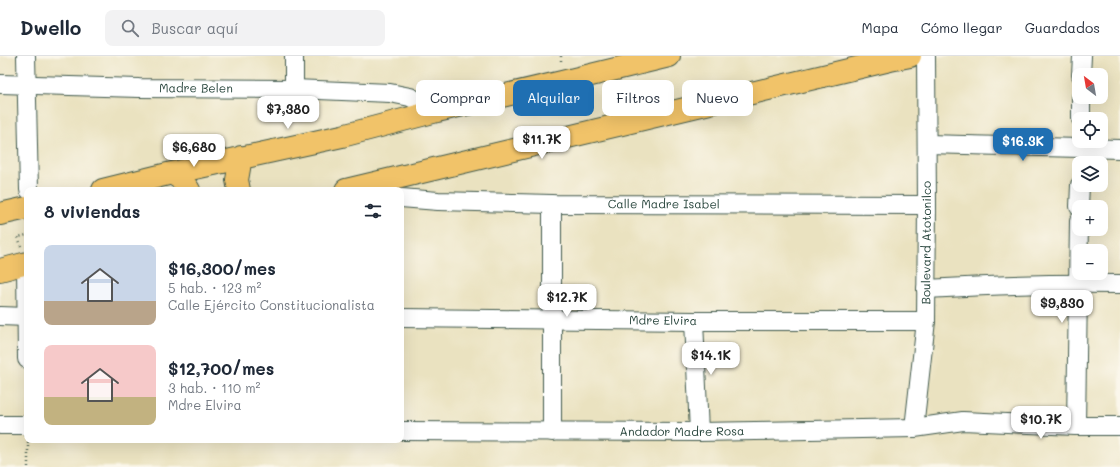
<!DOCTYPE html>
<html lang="es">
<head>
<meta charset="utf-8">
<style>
	body { margin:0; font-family:Mali,sans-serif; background:#f2f2f3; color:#1f2937; height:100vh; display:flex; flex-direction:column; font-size:15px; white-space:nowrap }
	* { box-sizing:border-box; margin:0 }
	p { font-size:13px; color:#747a83 }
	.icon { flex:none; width:22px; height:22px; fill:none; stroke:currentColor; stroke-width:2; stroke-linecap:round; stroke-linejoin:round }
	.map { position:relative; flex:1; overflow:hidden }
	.details { position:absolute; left:24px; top:131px; width:380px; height:256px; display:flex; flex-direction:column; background:#fff; border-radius:8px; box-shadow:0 4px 16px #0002 }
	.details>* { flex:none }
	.guide { position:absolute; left:416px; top:24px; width:380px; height:36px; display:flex; gap:8px }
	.needle { width:26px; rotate:329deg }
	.controls { position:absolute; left:1072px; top:12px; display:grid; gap:8px }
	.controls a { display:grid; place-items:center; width:36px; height:36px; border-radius:8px; background:#fff; box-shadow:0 4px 16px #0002; font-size:20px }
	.price { position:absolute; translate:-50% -34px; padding:0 9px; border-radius:8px; background:#fff; color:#222; font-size:13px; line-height:26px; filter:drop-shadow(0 1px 2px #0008) }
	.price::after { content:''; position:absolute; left:50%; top:24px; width:12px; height:9px; margin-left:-6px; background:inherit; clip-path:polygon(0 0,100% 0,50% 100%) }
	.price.selected { background:#1f6fb2; color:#fff }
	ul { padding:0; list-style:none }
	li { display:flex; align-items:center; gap:12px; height:100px; padding:0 20px }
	li span { display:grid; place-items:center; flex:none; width:112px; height:80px; border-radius:8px; color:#555 }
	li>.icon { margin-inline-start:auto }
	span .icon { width:48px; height:48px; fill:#fffc; stroke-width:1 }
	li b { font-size:17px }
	h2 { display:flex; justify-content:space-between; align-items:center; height:48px; padding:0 20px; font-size:17px }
	.chip { padding:0 14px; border-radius:8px; background:#fff; box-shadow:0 4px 16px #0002; font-size:14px; line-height:36px }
	.chip.selected { background:#1f6fb2; color:#fff }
	header { display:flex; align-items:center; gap:24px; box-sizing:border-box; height:56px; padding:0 20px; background:#fff; border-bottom:1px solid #e0e1e3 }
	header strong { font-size:19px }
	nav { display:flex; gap:22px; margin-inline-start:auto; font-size:14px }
	.search { width:280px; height:36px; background:#f2f2f3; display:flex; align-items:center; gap:10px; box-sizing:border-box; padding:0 14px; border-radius:8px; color:#747a83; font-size:15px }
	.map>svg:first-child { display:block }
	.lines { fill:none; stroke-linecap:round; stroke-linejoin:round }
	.minor-casing { stroke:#3d5649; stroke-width:20 }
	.major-casing { stroke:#3d5649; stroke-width:24 }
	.path { stroke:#3d5649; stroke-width:2.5; stroke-dasharray:1 3; stroke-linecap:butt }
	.minor { stroke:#fff; stroke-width:18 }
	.major { stroke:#f1c369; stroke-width:22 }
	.labels { text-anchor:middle; stroke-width:3.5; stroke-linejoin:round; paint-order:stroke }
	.street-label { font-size:12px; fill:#1f3d34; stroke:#fbf7ec }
</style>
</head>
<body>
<header>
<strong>Dwello</strong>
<div class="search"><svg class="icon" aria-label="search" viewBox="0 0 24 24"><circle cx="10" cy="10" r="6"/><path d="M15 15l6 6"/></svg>Buscar aquí</div>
<nav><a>Mapa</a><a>Cómo llegar</a><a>Guardados</a></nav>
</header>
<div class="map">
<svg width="1120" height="411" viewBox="0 0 1120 411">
	<rect width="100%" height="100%" fill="#fbf7ec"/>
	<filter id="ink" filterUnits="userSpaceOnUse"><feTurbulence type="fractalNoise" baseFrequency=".025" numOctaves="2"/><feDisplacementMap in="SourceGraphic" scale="8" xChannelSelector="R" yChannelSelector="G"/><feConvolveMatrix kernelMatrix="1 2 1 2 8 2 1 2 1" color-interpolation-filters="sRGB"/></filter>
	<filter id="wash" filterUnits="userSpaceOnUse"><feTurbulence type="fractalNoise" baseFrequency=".012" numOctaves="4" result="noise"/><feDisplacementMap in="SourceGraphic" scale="16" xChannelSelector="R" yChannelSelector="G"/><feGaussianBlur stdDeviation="0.9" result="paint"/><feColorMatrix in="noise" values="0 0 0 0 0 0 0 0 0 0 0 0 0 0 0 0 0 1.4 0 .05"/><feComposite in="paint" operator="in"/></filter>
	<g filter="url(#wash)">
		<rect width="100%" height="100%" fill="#eae2c0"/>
	</g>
	<g filter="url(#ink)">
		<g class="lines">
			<!-- minor casing -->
			<g class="minor-casing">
				<g id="minor">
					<path d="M26 0 29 134"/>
					<path d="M1081 19 1082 0"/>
					<path id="s1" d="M0 28 139 32 294 33 390 37 410 41 437 55"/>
					<path d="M294 33V0"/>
					<path d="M1081 63V41"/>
					<path d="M927 88 1120 93"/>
					<path id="s2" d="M401 142 438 145 552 148 927 149"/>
					<path d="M1079 151 1080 129"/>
					<path d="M26 208 27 303"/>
					<path d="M926 233C991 229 1055 227 1120 228"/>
					<path d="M0 260 27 261"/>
					<path id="s3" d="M401 262 694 265H926"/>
					<path d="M694 265 699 376"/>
					<path d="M0 369H27"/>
					<path d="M1076 370 1079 165"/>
					<path id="s4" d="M914 372 926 265 927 149 926 0"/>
					<path id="s5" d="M401 375 699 376 914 372 963 365 1076 370H1120"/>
					<path d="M552 376V148"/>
				</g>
			</g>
			<!-- major casing -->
			<g class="major-casing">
				<path id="major" d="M172 117 181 123 189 134
					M103 134 172 117 342 80 437 55 562 26 669 0
					M239 134 237 124 241 101
					M346 134 890 4 910 0
					M0 158 27 152
					M0 214 27 207"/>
			</g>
			<!-- path -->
			<path class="path" d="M561 0V7
				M21 190 18 181 27 179
				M28 411V386"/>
			<!-- minor -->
			<use href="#minor" class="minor"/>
			<!-- major -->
			<use href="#major" class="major"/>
		</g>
	</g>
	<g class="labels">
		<!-- street labels -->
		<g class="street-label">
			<text dy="4" stroke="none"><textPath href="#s1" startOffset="196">Madre Belen</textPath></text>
			<text dy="4" stroke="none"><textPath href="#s2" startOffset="263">Calle Madre Isabel</textPath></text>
			<text dy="4" stroke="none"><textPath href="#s4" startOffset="186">Boulevard Atotonilco</textPath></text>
			<text dy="4" stroke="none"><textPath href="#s3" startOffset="262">Mdre Elvira</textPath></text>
			<text dy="4" stroke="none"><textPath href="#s5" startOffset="281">Andador Madre Rosa</textPath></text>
		</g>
	</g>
</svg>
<div class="controls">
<a><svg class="needle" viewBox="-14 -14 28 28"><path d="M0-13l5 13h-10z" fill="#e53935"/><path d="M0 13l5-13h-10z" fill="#747a83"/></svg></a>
<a><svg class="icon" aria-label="locate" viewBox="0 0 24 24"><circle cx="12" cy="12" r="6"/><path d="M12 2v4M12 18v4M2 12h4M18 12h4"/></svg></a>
<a><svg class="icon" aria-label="layers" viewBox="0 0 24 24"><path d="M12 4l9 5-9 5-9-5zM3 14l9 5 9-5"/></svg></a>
<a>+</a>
<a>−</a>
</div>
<b class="price" style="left:288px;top:74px">$7,380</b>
<b class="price" style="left:542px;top:104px">$11.7K</b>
<b class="price selected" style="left:1023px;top:106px">$16.3K</b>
<b class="price" style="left:194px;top:112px">$6,680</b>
<b class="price" style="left:567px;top:262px">$12.7K</b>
<b class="price" style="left:1062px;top:268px">$9,830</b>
<b class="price" style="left:711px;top:320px">$14.1K</b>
<b class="price" style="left:1041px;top:384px">$10.7K</b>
<div class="guide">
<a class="chip">Comprar</a>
<a class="chip selected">Alquilar</a>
<a class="chip">Filtros</a>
<a class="chip">Nuevo</a>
</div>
<section class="details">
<h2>8 viviendas<svg class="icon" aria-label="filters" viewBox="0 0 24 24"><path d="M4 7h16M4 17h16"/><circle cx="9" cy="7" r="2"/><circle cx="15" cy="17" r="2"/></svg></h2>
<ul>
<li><span style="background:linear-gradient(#c9d6e8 70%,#b9a48a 0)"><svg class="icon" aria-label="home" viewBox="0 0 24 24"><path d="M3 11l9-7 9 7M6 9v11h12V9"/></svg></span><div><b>$16,300/mes</b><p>5 hab. · 123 m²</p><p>Calle Ejército Constitucionalista</p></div></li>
<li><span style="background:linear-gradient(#f6c9c9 65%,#c2b280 0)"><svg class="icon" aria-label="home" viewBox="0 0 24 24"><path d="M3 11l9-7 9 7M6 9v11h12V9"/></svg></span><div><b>$12,700/mes</b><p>3 hab. · 110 m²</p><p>Mdre Elvira</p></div></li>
</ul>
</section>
</div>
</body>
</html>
